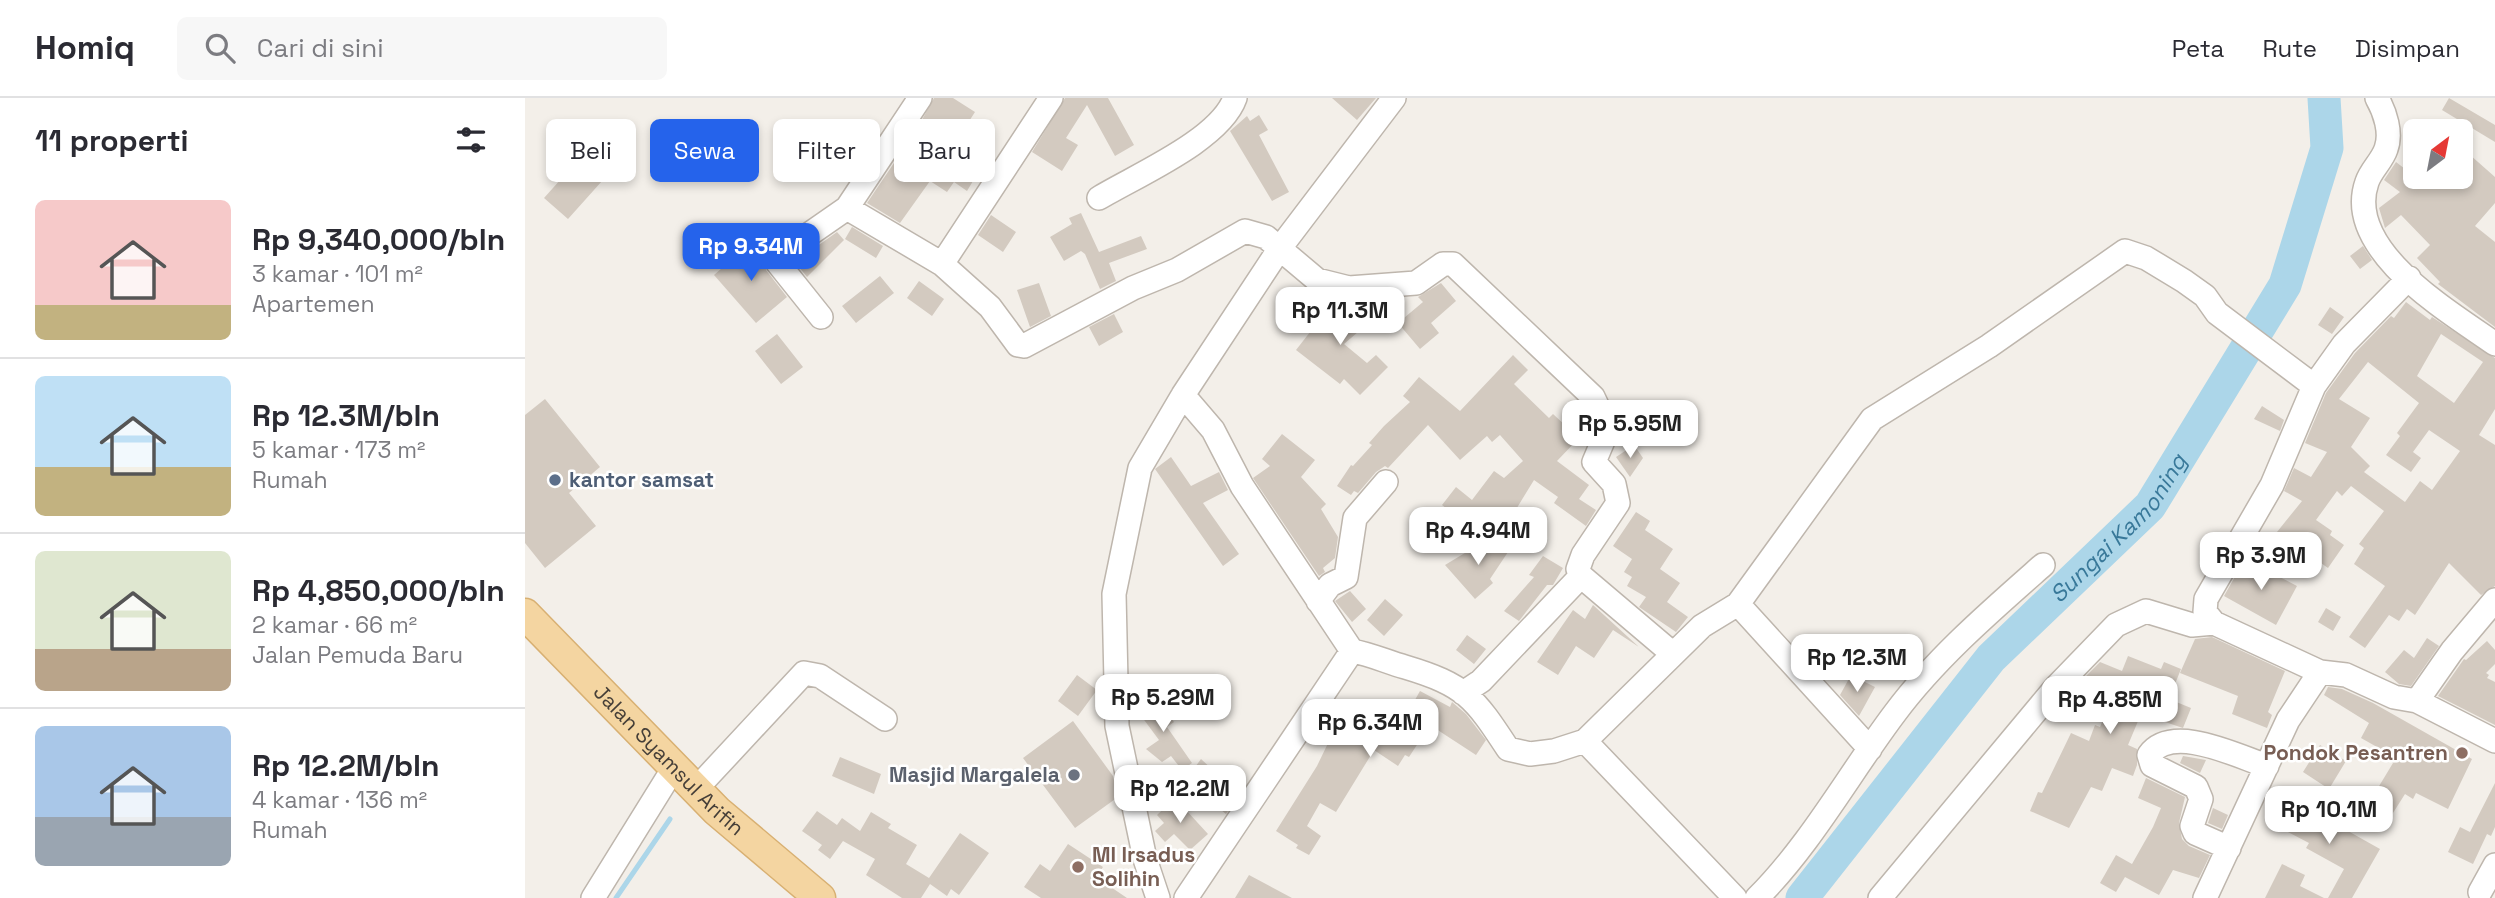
<!DOCTYPE html>
<html lang="id">
<head>
<meta charset="utf-8">
<style>
	body { margin:0; font-family:"Space Grotesk",sans-serif; background:#f7f7f7; color:#2b2b33; height:100vh; display:flex; flex-direction:column; font-size:26px; white-space:nowrap }
	* { box-sizing:border-box; margin:0 }
	p { font-size:23px; color:#7c7c81 }
	.icon { flex:none; width:38px; height:38px; fill:none; stroke:currentColor; stroke-width:2; stroke-linecap:round; stroke-linejoin:round }
	.map { position:relative; flex:1; overflow:hidden }
	.drawer { display:flex; flex-direction:column; background:#fff; width:525px }
	.drawer>* { flex:none }
	.top-card { position:absolute; left:21px; top:21px; width:665px; height:63px; display:flex; gap:14px }
	.needle { width:46px; rotate:32deg }
	.fabs { position:absolute; left:1878px; top:21px; display:grid; gap:14px }
	.fabs a { display:grid; place-items:center; width:70px; height:70px; border-radius:10px; background:#fff; box-shadow:0 4px 10px #0003; font-size:35px }
	.price { position:absolute; translate:-50% -60px; padding:0 16px; border-radius:14px; background:#fff; color:#222; font-size:23px; line-height:46px; filter:drop-shadow(0 2px 4px #0008) }
	.price::after { content:''; position:absolute; left:50%; top:42px; width:21px; height:16px; margin-left:-10px; background:inherit; clip-path:polygon(0 0,100% 0,50% 100%) }
	.price.current { background:#2563eb; color:#fff }
	ul { padding:0; list-style:none }
	li { display:flex; align-items:center; gap:21px; height:175px; padding:0 35px }
	li+li { border-top:2px solid #e1e1e2 }
	li span { display:grid; place-items:center; flex:none; width:196px; height:140px; border-radius:10px; color:#555 }
	li>.icon { margin-inline-start:auto }
	span .icon { width:84px; height:84px; fill:#fffc; stroke-width:1 }
	li b { font-size:30px }
	h2 { display:flex; justify-content:space-between; align-items:center; height:84px; padding:0 35px; font-size:30px }
	.pill { padding:0 24px; border-radius:10px; background:#fff; box-shadow:0 4px 10px #0003; font-size:24px; line-height:63px }
	.pill.current { background:#2563eb; color:#fff }
	header { display:flex; align-items:center; gap:42px; box-sizing:border-box; height:98px; padding:0 35px; background:#fff; border-bottom:2px solid #e1e1e2 }
	header strong { font-size:33px }
	nav { display:flex; gap:38px; margin-inline-start:auto; font-size:24px }
	.search { width:490px; height:63px; background:#f7f7f7; display:flex; align-items:center; gap:18px; box-sizing:border-box; padding:0 24px; border-radius:10px; color:#7c7c81; font-size:26px }
	main { display:flex; flex:1; min-height:0 }
	.map>svg:first-child { display:block }
	.lines { fill:none; stroke-linecap:round; stroke-linejoin:round }
	.stream { stroke:#acd6e9; stroke-width:5 }
	.river { stroke:#acd6e9; stroke-width:33 }
	.building { fill:#d3cac0; fill-rule:evenodd }
	.minor-casing { stroke:#beb6ad; stroke-width:26 }
	.major-casing { stroke:#d8b072; stroke-width:33 }
	.minor { stroke:#fff; stroke-width:23 }
	.major { stroke:#f4d5a1; stroke-width:30 }
	.service-dot { fill:#5c6f8a; stroke:#fff; stroke-width:2.5 }
	.education-dot { fill:#8d6e63; stroke:#fff; stroke-width:2.5 }
	.worship-dot { fill:#6b7280; stroke:#fff; stroke-width:2.5 }
	.labels { text-anchor:middle; stroke-width:5; stroke-linejoin:round; paint-order:stroke }
	.service-label { font-size:21px; font-weight:bold; fill:#4e5e75; stroke:#fff; text-anchor:start }
	.education-label { font-size:21px; font-weight:bold; fill:#785e54; stroke:#fff; text-anchor:end }
	.street-label { font-size:21px; fill:#463f38; stroke:#fff }
	.worship-label { font-size:21px; font-weight:bold; fill:#5b616d; stroke:#fff; text-anchor:end }
	.water-label { font-size:23px; font-style:italic; fill:#387899; stroke:#fff }
</style>
</head>
<body>
<header>
<strong>Homiq</strong>
<div class="search"><svg class="icon" aria-label="search" viewBox="0 0 24 24"><circle cx="10" cy="10" r="6"/><path d="M15 15l6 6"/></svg>Cari di sini</div>
<nav><a>Peta</a><a>Rute</a><a>Disimpan</a></nav>
</header>
<main>
<section class="drawer">
<h2>11 properti<svg class="icon" aria-label="filters" viewBox="0 0 24 24"><path d="M4 7h16M4 17h16"/><circle cx="9" cy="7" r="2"/><circle cx="15" cy="17" r="2"/></svg></h2>
<ul>
<li><span style="background:linear-gradient(#f6c9c9 75%,#c2b280 0)"><svg class="icon" aria-label="home" viewBox="0 0 24 24"><path d="M3 11l9-7 9 7M6 9v11h12V9"/></svg></span><div><b>Rp 9,340,000/bln</b><p>3 kamar · 101 m²</p><p>Apartemen</p></div></li>
<li><span style="background:linear-gradient(#bfe0f5 65%,#c2b280 0)"><svg class="icon" aria-label="home" viewBox="0 0 24 24"><path d="M3 11l9-7 9 7M6 9v11h12V9"/></svg></span><div><b>Rp 12.3M/bln</b><p>5 kamar · 173 m²</p><p>Rumah</p></div></li>
<li><span style="background:linear-gradient(#dfe7d0 70%,#b9a48a 0)"><svg class="icon" aria-label="home" viewBox="0 0 24 24"><path d="M3 11l9-7 9 7M6 9v11h12V9"/></svg></span><div><b>Rp 4,850,000/bln</b><p>2 kamar · 66 m²</p><p>Jalan Pemuda Baru</p></div></li>
<li><span style="background:linear-gradient(#a9c7e8 65%,#9aa5b1 0)"><svg class="icon" aria-label="home" viewBox="0 0 24 24"><path d="M3 11l9-7 9 7M6 9v11h12V9"/></svg></span><div><b>Rp 12.2M/bln</b><p>4 kamar · 136 m²</p><p>Rumah</p></div></li>
</ul>
</section>
<div class="map">
<svg width="1970" height="800" viewBox="0 0 1970 800">
	<rect width="100%" height="100%" fill="#f3efe9"/>
	<g class="lines">
		<!-- stream -->
		<path class="stream" d="M91 800 145 721"/>
		<!-- river -->
		<path class="river" id="s1" d="M1277 800 1466 560 1625 408 1760 187 1802 50 1799 0"/>
	</g>
	<!-- building -->
	<path class="building" d="M409 0H428L450 14 421 59 451 78 442 93 429 84 422 94 405 83 375 125 342 105 369 65 372 67Z
		M540 0H583L609 47 590 58 562 7 541 40 553 47 537 73 507 54Z
		M807 0H851L832 22Z
		M1924 0 1970 27V44L1917 12Z
		M734 17 743 32 734 37 764 94 747 103 705 33 722 18 725 23Z
		M79 33 103 54 43 121 19 100Z
		M329 39 345 49 337 63 320 52Z
		M1936 49 1970 79V105L1950 128 1970 144V229L1913 186 1915 184 1892 160 1905 147 1876 117 1860 130 1854 110 1875 94 1859 82 1871 64 1902 88 1914 79H1936Z
		M556 115 574 154 616 138 622 151 584 165 591 183 575 191 560 156 556 153 539 163 525 139 547 126 544 120Z
		M466 117 491 134 478 154 453 137Z
		M327 129 358 148 351 160 320 141Z
		M312 134 319 142 282 179 270 164Z
		M228 143 239 156 241 172 262 199 231 225 189 177Z
		M1838 148 1847 162 1835 171 1825 158Z
		M355 178 369 195 331 225 317 208Z
		M394 183 419 201 407 218 382 200Z
		M514 185 526 218 505 229 492 192Z
		M916 185 931 203 906 225 914 235 895 251 873 225 898 204 893 199Z
		M805 200 818 203 840 228 819 246 842 265 851 257 863 269 835 297 819 281 815 286 771 252 796 220 790 213Z
		M1881 204 1905 222 1907 219 1970 260V311L1954 337 1970 347V488L1956 497 1924 465 1890 517 1882 511 1874 523 1864 517 1840 550 1824 539 1860 488 1829 466 1839 450 1834 446 1859 413 1826 388 1817 398 1812 393 1791 422 1807 433 1805 437 1819 447 1803 470 1752 434 1777 403 1759 393 1769 370 1786 379 1802 354 1780 345 1801 295 1830 255 1866 218 1869 220ZM1916 236 1958 264 1929 305 1892 278ZM1843 264 1894 305 1872 335 1875 338 1861 357 1886 374 1896 360 1888 354 1904 332 1935 353 1907 392 1895 383 1880 404 1839 374 1845 368 1826 349 1845 320 1814 301Z
		M1805 209 1819 219 1807 236 1793 227Z
		M589 216 598 234 574 248 564 229Z
		M252 236 278 269 256 286 230 253Z
		M988 257 1003 272 989 286 1024 320 1028 316 1054 340 1032 363 1064 387 1054 401 1071 412 1061 428 1029 405 1033 399 1009 382 987 418 978 413 956 437 917 407 931 389 947 402 969 373 979 380 998 363 975 337 967 344 962 338 935 362 903 327 863 370 860 368 851 374 833 395 829 393 826 397 812 388 826 367 828 368 847 347 844 345 859 328 885 304 878 298 894 279 935 313Z
		M20 301 75 369 44 395 71 428 20 470 0 445V317Z
		M1737 308 1759 322 1755 333 1729 321Z
		M757 336 790 362 776 379 801 406 796 411 813 439 810 460 798 470 800 474 794 478 728 380 745 368 737 361Z
		M1109 347 1118 360 1105 379 1091 359Z
		M646 359 666 388 694 374 703 392 678 405 714 456 698 468 630 371Z
		M1111 414 1125 423 1120 432 1148 451 1135 471 1155 485 1142 504 1163 519 1151 534 1114 509 1121 499 1102 488 1107 479 1099 474 1107 461 1088 448Z
		M963 441 983 454 965 481 968 485 950 501 920 467Z
		M1018 458 1038 470 1028 487H1022L994 523 979 513 1009 479 1004 477Z
		M1720 461 1772 488 1751 527 1699 498Z
		M825 493 841 511 827 524 810 503Z
		M860 501 878 517 859 538 842 522Z
		M1068 507 1114 549 1088 532 1069 560 1051 548 1033 577 1012 564 1048 512 1060 521Z
		M1801 510 1816 519 1808 533 1793 524Z
		M942 537 961 551 949 566 931 552Z
		M1687 539 1760 573 1743 614 1747 617 1742 630 1707 616 1713 598 1655 575 1670 541Z
		M1902 540 1914 548 1886 588 1874 586 1860 574 1879 552 1889 560Z
		M1962 543 1970 552V566L1961 575 1964 577 1962 580 1970 584V627L1913 598 1939 561 1941 562Z
		M1603 558 1636 571 1639 564 1656 571 1644 601 1666 610 1658 630 1616 616 1603 647 1612 651V667L1608 678 1587 670 1577 693 1566 689 1544 730 1505 713 1513 694 1517 695 1546 635 1564 643 1570 627 1575 629 1591 592 1560 579 1575 564 1597 573Z
		M552 577 572 592 553 618 533 603Z
		M1326 577 1350 589 1334 618 1315 597Z
		M1803 589 1817 591 1848 605 1947 661 1923 711 1891 695 1888 701 1880 696 1861 726 1839 713 1868 665 1865 663 1868 658 1836 640 1844 625 1799 597Z
		M895 593 925 609 927 604 941 616 961 642 951 657 905 627 884 659 880 657 873 668 849 652 811 714 795 705 782 728 796 738 784 757 771 750 773 747 751 733 792 668 805 641 790 633 797 623 816 631 817 628 826 636 831 629 853 643 873 611 882 616Z
		M629 598 649 624 642 629 667 665 657 672 646 658 637 664 621 651 634 642 611 611Z
		M548 623 588 678 593 699 550 730 498 660Z
		M1795 647 1821 663 1804 691 1778 674Z
		M1658 658 1681 662 1675 675 1655 665Z
		M315 659 356 676 349 696 307 678Z
		M676 661 714 696 701 716 665 687 668 684 662 680Z
		M1621 680 1660 699 1654 725 1657 741 1664 748 1685 757 1674 780 1648 772 1634 797 1600 779 1591 794 1575 785 1591 757 1607 766 1628 729 1636 710 1613 700Z
		M1970 685V729L1966 738 1962 736 1948 766 1923 754 1935 729 1945 734Z
		M650 700 683 736 665 752 649 736 640 744 630 733 639 725 632 717Z
		M1756 701 1797 722 1798 719 1855 751 1827 800H1803L1819 771 1781 750 1784 745 1744 724Z
		M1688 710 1703 717 1697 731 1683 725Z
		M292 713 312 727 317 720 335 733 346 714 366 726 363 730 392 747 381 766 404 780 435 735 464 755 434 797 426 791 422 798 405 786 396 800H377L341 777 350 761 318 743 305 761 293 752 297 747 277 733Z
		M543 746 578 769 571 779 602 800H516L499 789 515 766 525 773Z
		M1757 766 1780 777 1775 788 1799 800H1740Z
		M724 777 767 800H710Z"/>
	<g class="lines">
		<!-- minor casing -->
		<g class="minor-casing">
			<path id="minor" d="M395 0 322 110 417 166
				M526 0 417 166 465 209 493 247 499 248 608 190 652 172 720 133 741 139 792 182 824 190 891 185 918 166H928L1068 299 1083 331 1069 364 1089 386 1093 405 1058 457 1053 471 1056 478 1148 556
				M1852 0C1860 14 1867 35 1861 51 1857 63 1846 72 1842 84 1818 152 1925 214 1970 246
				M574 100C612 77 695 42 710 0
				M296 219 252 164 253 158 322 110
				M658 297 688 332 717 388 827 553
				M793 503 805 487 821 479 830 420 861 384
				M1213 506 1345 651
				M1795 574 1689 525 1680 514 1681 501 1747 387 1789 288 1819 246 1884 180
				M938 595 956 583 1056 478
				M1892 603 1927 553 1970 502
				M1060 643 1210 800
				M172 690 279 575 295 578 360 621
				M1704 750 1670 735 1667 728 1676 701 1671 689 1627 667 1624 657C1647 625 1712 658 1742 668
				M1955 794 1970 767
				M68 800 150 668
				M633 800 620 761 592 628 589 496 615 370 658 297 755 150 869 0
				M661 800 827 553C845 556 862 564 880 569 940 587 949 599 983 651L1005 656 1029 653 1060 643 1177 528 1213 506 1347 321 1464 248 1600 153 1621 160 1659 183 1680 198 1692 215 1789 288
				M1232 800C1286 746 1324 676 1370 615 1411 560 1467 512 1518 467
				M1355 800 1531 589 1591 527 1621 513 1667 527 1689 525
				M1680 800 1763 622 1795 574 1821 577 1869 599 1892 603 1970 643"/>
		</g>
		<!-- major casing -->
		<g class="major-casing">
			<g id="major">
				<path id="s2" d="M0 516 192 713 295 800"/>
			</g>
		</g>
		<!-- minor -->
		<use href="#minor" class="minor"/>
		<!-- major -->
		<use href="#major" class="major"/>
	</g>
	<!-- markers -->
	<circle class="service-dot" cx="30" cy="382" r="7"/>
	<g class="education-dot">
		<circle cx="1937" cy="655" r="7"/>
		<circle cx="553" cy="769" r="7"/>
	</g>
	<circle class="worship-dot" cx="549" cy="677" r="7"/>
	<g class="labels">
		<!-- service labels -->
		<g class="service-label">
			<text x="44" y="389">kantor samsat</text>
		</g>
		<!-- education labels -->
		<g class="education-label">
			<text x="1923" y="662">Pondok Pesantren</text>
			<text x="567" y="764" text-anchor="start">MI Irsadus<tspan x="567" dy="24">Solihin</tspan></text>
		</g>
		<!-- street labels -->
		<g class="street-label">
			<text dy="7" stroke="none"><textPath href="#s2" startOffset="205">Jalan Syamsul Arifin</textPath></text>
		</g>
		<!-- worship labels -->
		<g class="worship-label">
			<text x="535" y="684">Masjid Margalela</text>
		</g>
		<!-- water labels -->
		<g class="water-label">
			<text dy="8" stroke="none"><textPath href="#s1" startOffset="488">Sungai Kamoning</textPath></text>
		</g>
	</g>
</svg>
<div class="fabs">
<a><svg class="needle" viewBox="-14 -14 28 28"><path d="M0-13l5 13h-10z" fill="#e53935"/><path d="M0 13l5-13h-10z" fill="#7c7c81"/></svg></a>
</div>
<b class="price current" style="left:226px;top:185px">Rp 9.34M</b>
<b class="price" style="left:815px;top:249px">Rp 11.3M</b>
<b class="price" style="left:1105px;top:362px">Rp 5.95M</b>
<b class="price" style="left:953px;top:469px">Rp 4.94M</b>
<b class="price" style="left:1736px;top:494px">Rp 3.9M</b>
<b class="price" style="left:1332px;top:596px">Rp 12.3M</b>
<b class="price" style="left:638px;top:636px">Rp 5.29M</b>
<b class="price" style="left:1585px;top:638px">Rp 4.85M</b>
<b class="price" style="left:845px;top:661px">Rp 6.34M</b>
<b class="price" style="left:655px;top:727px">Rp 12.2M</b>
<b class="price" style="left:1804px;top:748px">Rp 10.1M</b>
<div class="top-card">
<a class="pill">Beli</a>
<a class="pill current">Sewa</a>
<a class="pill">Filter</a>
<a class="pill">Baru</a>
</div>
</div>
</main>
</body>
</html>
